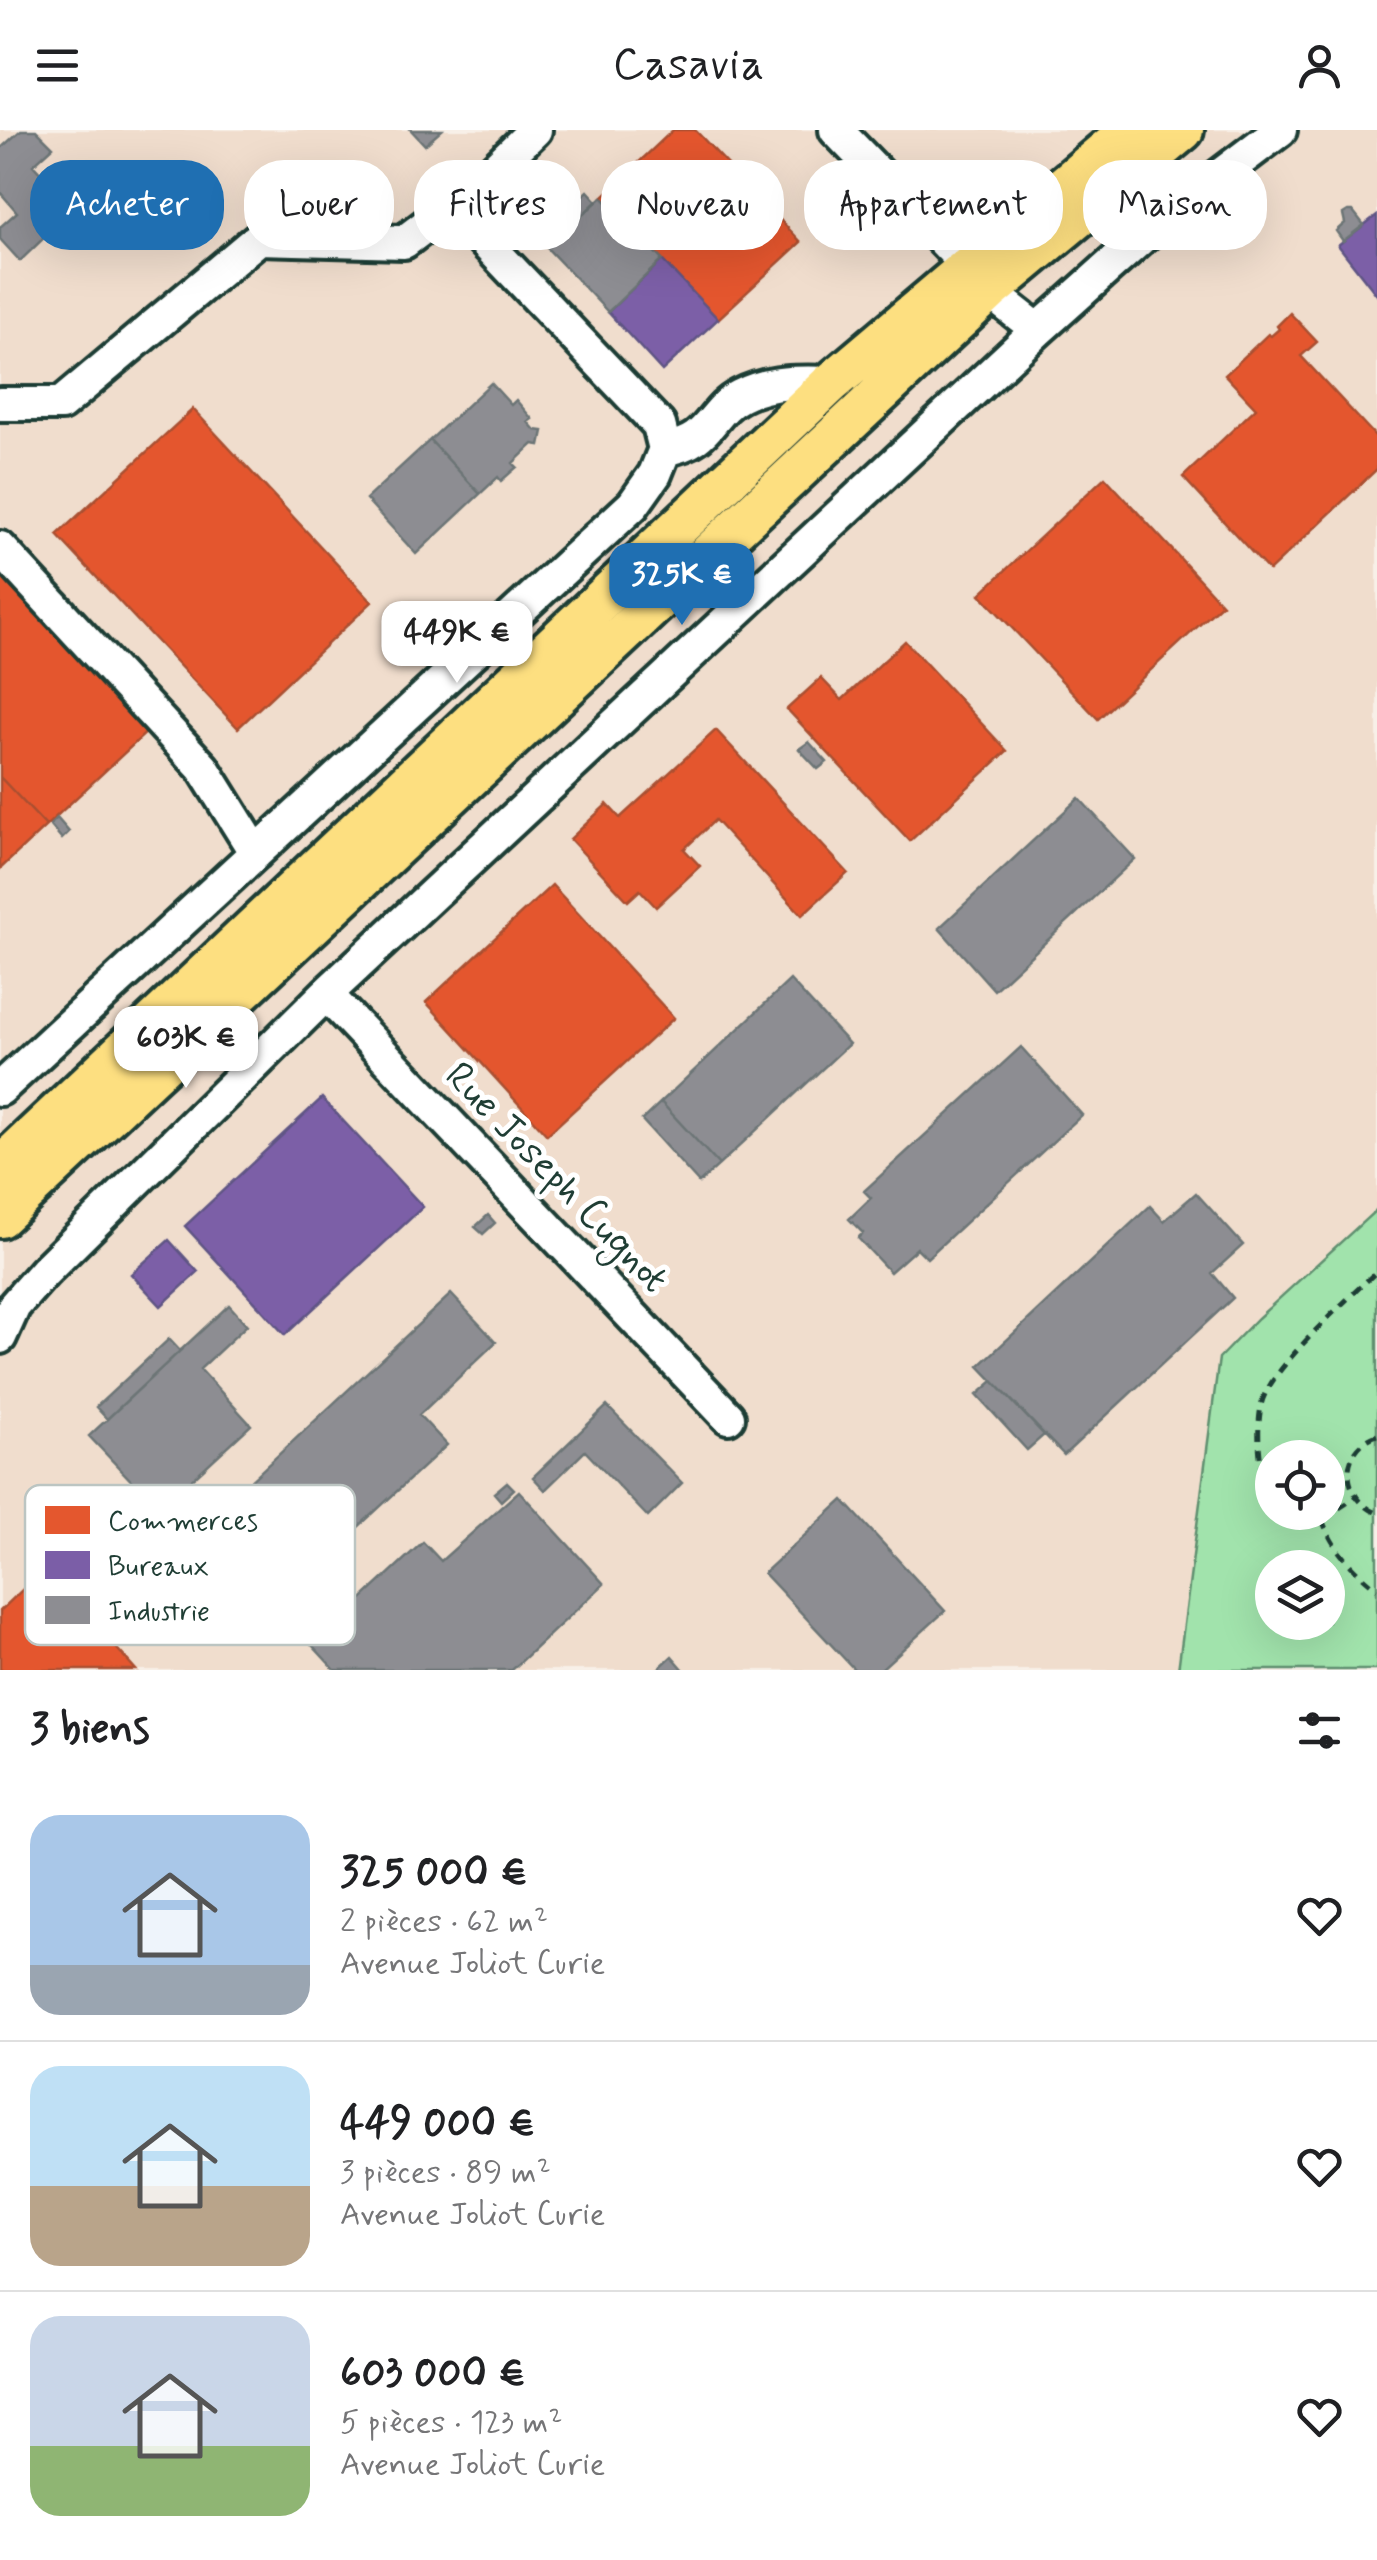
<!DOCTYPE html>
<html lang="fr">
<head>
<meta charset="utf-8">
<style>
	body { margin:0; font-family:Mynerve,sans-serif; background:#f6f6f6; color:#202124; height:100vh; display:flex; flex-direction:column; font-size:38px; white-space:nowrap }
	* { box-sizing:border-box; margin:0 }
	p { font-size:32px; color:#757577 }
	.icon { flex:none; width:55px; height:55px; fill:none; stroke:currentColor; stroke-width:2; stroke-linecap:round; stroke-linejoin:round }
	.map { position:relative; height:1540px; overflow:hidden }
	.details { display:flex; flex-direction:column; background:#fff; flex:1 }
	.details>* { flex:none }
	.top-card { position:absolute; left:30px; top:30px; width:1318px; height:90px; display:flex; gap:20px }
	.buttons { position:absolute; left:1255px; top:1310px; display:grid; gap:20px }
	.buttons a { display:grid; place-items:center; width:90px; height:90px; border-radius:50%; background:#fff; box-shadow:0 10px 40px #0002; font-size:50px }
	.price { position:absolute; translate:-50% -85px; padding:0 22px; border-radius:20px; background:#fff; color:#222; font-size:32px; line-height:65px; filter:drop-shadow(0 2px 5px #0008) }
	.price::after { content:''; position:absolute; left:50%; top:60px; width:30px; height:22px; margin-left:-15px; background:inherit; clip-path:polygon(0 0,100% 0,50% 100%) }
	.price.current { background:#1f6fb2; color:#fff }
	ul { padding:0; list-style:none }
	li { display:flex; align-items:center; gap:30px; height:250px; padding:0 30px }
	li+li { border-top:2px solid #e0e0e0 }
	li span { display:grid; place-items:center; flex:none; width:280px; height:200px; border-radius:30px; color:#555 }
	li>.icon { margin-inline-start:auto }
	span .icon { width:120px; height:120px; fill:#fffc; stroke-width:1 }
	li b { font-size:42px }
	h2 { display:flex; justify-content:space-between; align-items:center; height:120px; padding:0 30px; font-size:42px }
	.pill { padding:0 35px; border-radius:40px; background:#fff; box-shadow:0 10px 40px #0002; font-size:35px; line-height:90px }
	.pill.current { background:#1f6fb2; color:#fff }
	header { display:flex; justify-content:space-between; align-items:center; height:130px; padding:0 30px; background:#fff; font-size:45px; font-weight:600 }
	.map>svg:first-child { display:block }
	.built { fill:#f0ddcd }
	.green { fill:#a1e3ac; stroke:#609070; stroke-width:2.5; fill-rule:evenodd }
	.shops { fill:#e4572e; stroke:#a94f30; stroke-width:2.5 }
	.offices { fill:#7b5ea7; stroke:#5f5484; stroke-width:2.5 }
	.industry { fill:#8d8d92; stroke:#6c7576; stroke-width:2.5 }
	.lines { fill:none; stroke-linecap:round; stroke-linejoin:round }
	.minor-casing { stroke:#1f3d34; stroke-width:40 }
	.major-casing { stroke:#1f3d34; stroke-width:48 }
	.path { stroke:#1f3d34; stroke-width:5; stroke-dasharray:10 8; stroke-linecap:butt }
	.minor { stroke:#fff; stroke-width:32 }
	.major { stroke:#fddf80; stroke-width:40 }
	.labels { text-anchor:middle; stroke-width:10; stroke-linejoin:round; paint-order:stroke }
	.street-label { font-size:40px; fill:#1f3d34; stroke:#fff }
	.key { fill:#fff; stroke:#bcc5c2; stroke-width:2.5 }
	.key-label { font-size:28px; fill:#1f3d34 }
</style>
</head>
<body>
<header><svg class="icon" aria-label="menu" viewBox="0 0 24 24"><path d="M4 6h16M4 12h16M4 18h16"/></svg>Casavia<svg class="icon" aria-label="person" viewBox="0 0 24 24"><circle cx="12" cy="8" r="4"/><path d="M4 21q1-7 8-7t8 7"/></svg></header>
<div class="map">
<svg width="1377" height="1540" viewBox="0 0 1377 1540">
	<rect width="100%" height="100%" fill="#f8f0e8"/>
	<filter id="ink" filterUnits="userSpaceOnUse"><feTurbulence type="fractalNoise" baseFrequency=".01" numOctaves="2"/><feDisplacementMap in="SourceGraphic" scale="20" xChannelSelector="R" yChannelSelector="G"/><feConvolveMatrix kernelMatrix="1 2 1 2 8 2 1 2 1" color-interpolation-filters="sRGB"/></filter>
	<g filter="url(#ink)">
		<!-- built -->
		<path class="built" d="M0 0H1377V1079L1258 1188 1219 1228 1178 1540H0Z"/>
		<!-- green -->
		<path class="green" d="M1377 1079V1540H1178L1219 1228 1258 1188ZM1272 1328H1328V1382H1272ZM1272 1438H1328V1492H1272Z"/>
		<!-- shops -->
		<path class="shops" d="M673 0H695L801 112 718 189 602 67Z
			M1290 183 1317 212 1301 226 1377 308V339L1269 441 1183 347 1256 278 1225 245 1268 204 1271 206 1279 199 1277 196Z
			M193 279 372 472 238 598 57 405Z
			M1105 347 1222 474 1098 589 980 464Z
			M0 439 150 599 46 696 0 647Z
			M905 511 1007 621 910 711 787 579 821 548 842 570Z
			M716 600 848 743 802 785 715 690 684 719 700 736 656 777 640 760 628 771 570 709 607 674 620 688Z
			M0 647 46 696 0 739Z
			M552 755 674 888 547 1005 426 872Z
			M45 1438 136 1540H0V1481Z"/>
		<!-- offices -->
		<path class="offices" d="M1377 85V165L1338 115Z
			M662 130 718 189 662 241 608 182Z
			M322 968 423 1077 285 1205 185 1096Z
			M169 1110 198 1142 161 1176 131 1144Z"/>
		<!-- industry -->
		<path class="industry" d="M21 0H36L53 17 33 35 74 79 20 131 0 109V97L17 82 0 62V19Z
			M411 0H442L425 15Z
			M588 61 597 71 580 87 571 77Z
			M602 67 662 130 608 182 547 118Z
			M1348 81H1353L1364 95 1343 111 1336 101 1345 93 1343 84Z
			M491 253 511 275 516 270 532 289 528 292 535 300 543 301 540 315 533 314 513 333 517 337 501 351 498 347 480 364 430 310Z
			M430 310 480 364 416 424 366 369Z
			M809 612 827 632 818 639 799 619Z
			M1079 668 1135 729 994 860 939 798Z
			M57 688 69 702 62 709 50 695Z
			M790 850 849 914 719 1035 661 972Z
			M1021 917 1082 985 927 1128 917 1118 890 1142 858 1108 863 1103 849 1089 871 1068 864 1061Z
			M661 972 719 1035 699 1053 642 990Z
			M1196 1063 1243 1115 1212 1143 1233 1168 1064 1325 979 1236 1150 1076 1164 1091Z
			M488 1085 495 1093 483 1104 475 1097Z
			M451 1164 496 1212 419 1285 447 1315 290 1460 302 1474 285 1489 200 1398Z
			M229 1175 247 1195 200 1239 251 1295 159 1380 89 1306Z
			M169 1209 180 1221 107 1289 96 1277Z
			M993 1251 1044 1305 1027 1320 977 1265Z
			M607 1276 682 1353 648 1387 585 1321 545 1360 533 1347Z
			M507 1352 514 1359 501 1371 494 1363Z
			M519 1361 604 1454 512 1540H335L312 1515 423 1412 441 1431Z
			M843 1370 945 1481 880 1540H855L764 1443Z
			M672 1526 684 1540H657Z"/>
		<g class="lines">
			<!-- minor casing -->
			<g class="minor-casing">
				<path id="minor" d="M836 0 969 137
					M993 158 1005 174 1038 200
					M0 274H61L259 108 404 112 473 60
					M665 319C712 312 709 282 740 266 769 251 800 252 831 253
					M0 418 203 638 256 723
					M326 864 728 1287
					M0 959 633 375 655 344 665 319 659 295 481 108 473 60 535 0
					M0 1207 14 1176 44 1142 326 864 1038 200 1160 91 1280 0"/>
			</g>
			<!-- major casing -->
			<g class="major-casing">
				<path id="major" d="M0 1037 831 253 1130 0
					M0 1087 993 158 1183 0"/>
			</g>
			<!-- path -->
			<path class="path" d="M1377 1305C1338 1320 1341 1367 1377 1383
				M1272 1378 1269 1377C1262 1344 1255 1310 1261 1276 1266 1242 1350 1167 1377 1141
				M1289 1382 1322 1389 1355 1368
				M1322 1389C1333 1420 1352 1439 1377 1459"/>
			<!-- minor -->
			<use href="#minor" class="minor"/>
			<!-- major -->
			<use href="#major" class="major"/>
		</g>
	</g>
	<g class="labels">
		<!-- street labels -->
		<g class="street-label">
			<text transform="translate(558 1046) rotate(46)" y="14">Rue Joseph Cugnot</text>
		</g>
	</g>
	<!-- legend -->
	<rect x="25" y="1355" width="330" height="160" rx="15" class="key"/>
	<rect x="45" y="1376" width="45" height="28" fill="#e4572e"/>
	<rect x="45" y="1421" width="45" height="28" fill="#7b5ea7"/>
	<rect x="45" y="1466" width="45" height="28" fill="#8d8d92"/>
	<g class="key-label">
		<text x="108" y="1400">Commerces</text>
		<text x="108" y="1445">Bureaux</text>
		<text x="108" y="1490">Industrie</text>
	</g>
</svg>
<div class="buttons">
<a><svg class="icon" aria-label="locate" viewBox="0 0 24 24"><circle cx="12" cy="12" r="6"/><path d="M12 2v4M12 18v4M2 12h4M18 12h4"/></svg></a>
<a><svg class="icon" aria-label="layers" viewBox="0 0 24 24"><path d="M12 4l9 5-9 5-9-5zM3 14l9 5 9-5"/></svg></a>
</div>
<b class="price current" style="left:682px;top:498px">325K €</b>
<b class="price" style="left:457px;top:556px">449K €</b>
<b class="price" style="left:186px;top:961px">603K €</b>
<div class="top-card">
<a class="pill current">Acheter</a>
<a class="pill">Louer</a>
<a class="pill">Filtres</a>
<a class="pill">Nouveau</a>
<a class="pill">Appartement</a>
<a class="pill">Maison</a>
</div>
</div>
<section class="details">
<h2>3 biens<svg class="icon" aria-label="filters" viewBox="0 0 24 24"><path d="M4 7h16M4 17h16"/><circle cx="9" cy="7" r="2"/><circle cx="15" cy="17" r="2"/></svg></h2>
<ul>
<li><span style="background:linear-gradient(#a9c7e8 75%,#9aa5b1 0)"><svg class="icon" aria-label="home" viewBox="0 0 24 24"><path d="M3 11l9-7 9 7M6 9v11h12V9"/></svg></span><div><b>325 000 €</b><p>2 pièces · 62 m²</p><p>Avenue Joliot Curie</p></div><svg class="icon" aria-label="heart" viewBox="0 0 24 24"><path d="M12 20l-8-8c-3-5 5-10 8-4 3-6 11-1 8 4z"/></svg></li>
<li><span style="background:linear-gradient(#bfe0f5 60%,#b9a48a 0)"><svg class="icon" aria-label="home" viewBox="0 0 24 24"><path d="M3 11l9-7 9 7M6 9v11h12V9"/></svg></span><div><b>449 000 €</b><p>3 pièces · 89 m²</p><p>Avenue Joliot Curie</p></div><svg class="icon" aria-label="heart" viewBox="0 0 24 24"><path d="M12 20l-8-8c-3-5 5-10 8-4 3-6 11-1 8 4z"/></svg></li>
<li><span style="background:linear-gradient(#c9d6e8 65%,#8fb573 0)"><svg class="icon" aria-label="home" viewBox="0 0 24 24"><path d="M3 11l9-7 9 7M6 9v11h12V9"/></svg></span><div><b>603 000 €</b><p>5 pièces · 123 m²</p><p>Avenue Joliot Curie</p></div><svg class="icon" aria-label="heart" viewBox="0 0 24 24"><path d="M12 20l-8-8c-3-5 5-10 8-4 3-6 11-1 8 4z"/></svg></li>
</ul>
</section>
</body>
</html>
